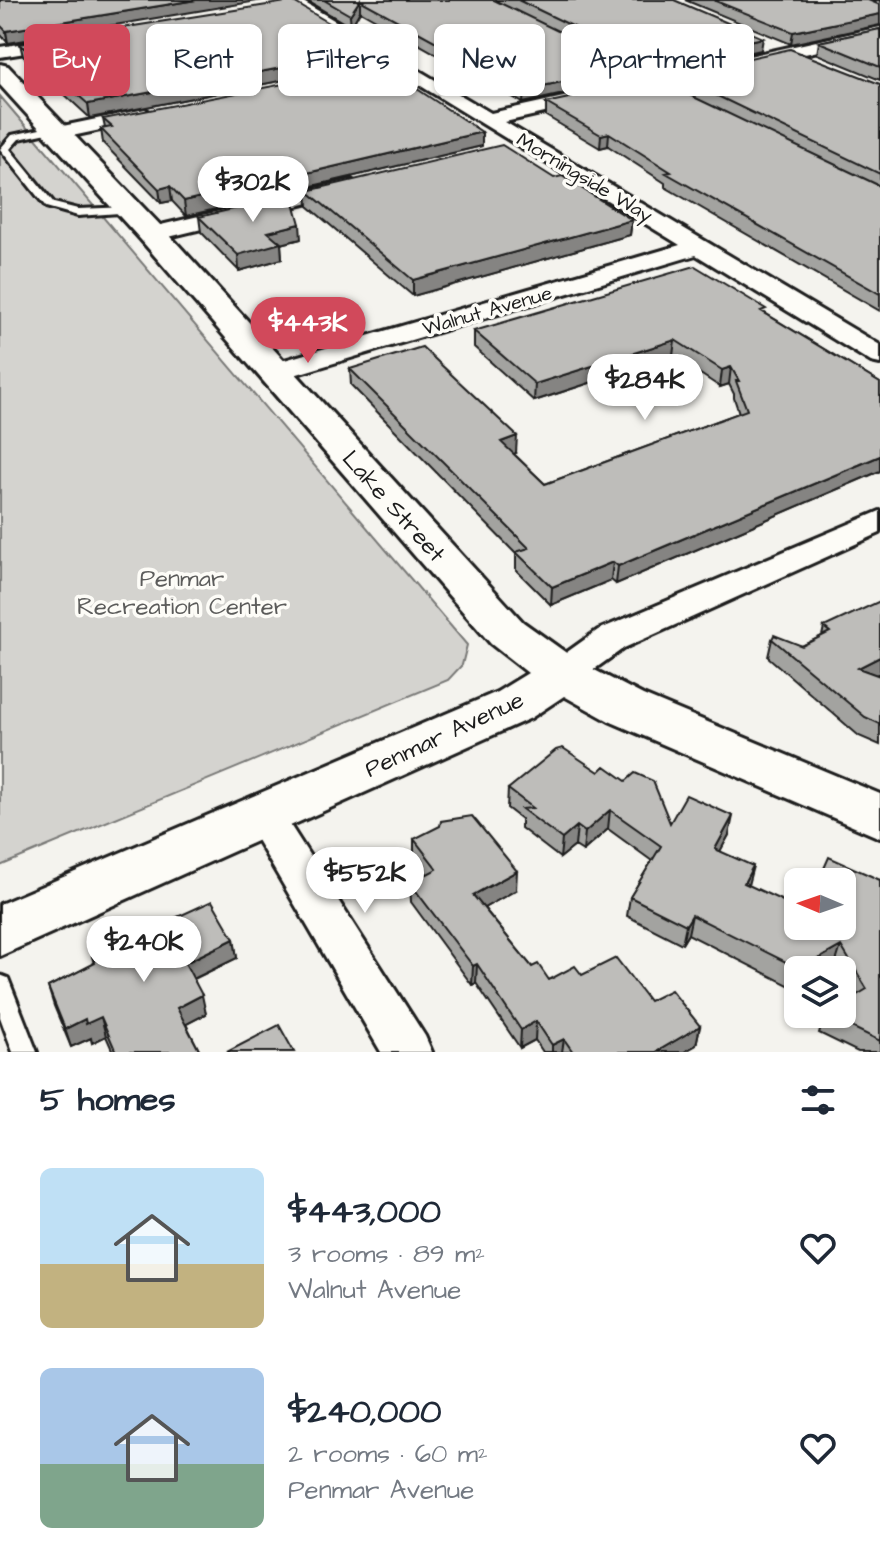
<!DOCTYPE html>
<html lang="en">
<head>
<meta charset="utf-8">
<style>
	body { margin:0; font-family:"Architects Daughter",sans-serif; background:#f2f2f3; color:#1f2937; height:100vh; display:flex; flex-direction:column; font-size:30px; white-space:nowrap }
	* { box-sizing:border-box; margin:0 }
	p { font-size:26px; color:#747a83 }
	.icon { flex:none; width:44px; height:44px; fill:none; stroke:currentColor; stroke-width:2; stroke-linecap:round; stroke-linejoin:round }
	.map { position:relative; height:1052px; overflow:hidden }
	.side { display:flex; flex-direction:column; background:#fff; flex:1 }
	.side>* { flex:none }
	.top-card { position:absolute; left:24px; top:24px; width:832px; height:72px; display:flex; gap:16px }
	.needle { width:52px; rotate:272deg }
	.buttons { position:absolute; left:784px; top:868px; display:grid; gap:16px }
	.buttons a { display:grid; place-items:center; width:72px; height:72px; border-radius:12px; background:#fff; box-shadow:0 2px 6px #0004; font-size:40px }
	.price { position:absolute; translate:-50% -68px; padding:0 18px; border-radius:28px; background:#fff; color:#222; font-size:26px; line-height:52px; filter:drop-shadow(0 2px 4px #0008) }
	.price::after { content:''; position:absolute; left:50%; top:48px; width:24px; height:18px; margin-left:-12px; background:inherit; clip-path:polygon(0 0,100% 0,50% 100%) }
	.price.selected { background:#d1495b; color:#fff }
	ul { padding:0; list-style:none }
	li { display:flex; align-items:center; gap:24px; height:200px; padding:0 40px }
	li span { display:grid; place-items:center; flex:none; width:224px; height:160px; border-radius:12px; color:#555 }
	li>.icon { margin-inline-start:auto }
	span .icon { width:96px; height:96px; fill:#fffc; stroke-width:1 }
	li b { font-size:34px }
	h2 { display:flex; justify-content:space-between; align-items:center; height:96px; padding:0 40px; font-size:34px }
	.tag { padding:0 28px; border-radius:12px; background:#fff; box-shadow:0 2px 6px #0004; font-size:28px; line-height:72px }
	.tag.selected { background:#d1495b; color:#fff }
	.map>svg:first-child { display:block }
	.green { fill:#d4d3cf; stroke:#787876; stroke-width:2 }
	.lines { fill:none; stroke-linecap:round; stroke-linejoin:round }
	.service-casing { stroke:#1c1c1c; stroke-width:6 }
	.minor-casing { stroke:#1c1c1c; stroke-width:6 }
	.tertiary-casing { stroke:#1c1c1c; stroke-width:6 }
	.service { fill:#fdfcf7; fill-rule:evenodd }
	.minor { fill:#fdfcf7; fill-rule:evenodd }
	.tertiary { fill:#fdfcf7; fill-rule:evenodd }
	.wall { fill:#a3a3a0; stroke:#1c1c1c; stroke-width:2 }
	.shaded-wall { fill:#858482; stroke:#1c1c1c; stroke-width:2 }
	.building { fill:#bebdba; stroke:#1c1c1c; stroke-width:2 }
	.labels { text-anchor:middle; stroke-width:7; stroke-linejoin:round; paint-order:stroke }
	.far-street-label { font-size:20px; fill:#1c1c1c; stroke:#fdfcf7 }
	.street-label { font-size:24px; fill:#1c1c1c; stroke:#fdfcf7 }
	.park-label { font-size:24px; fill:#5c5c5b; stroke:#fdfcf7 }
</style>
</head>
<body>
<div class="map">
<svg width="880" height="1052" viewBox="0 0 880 1052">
	<rect width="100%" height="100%" fill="#f4f3ee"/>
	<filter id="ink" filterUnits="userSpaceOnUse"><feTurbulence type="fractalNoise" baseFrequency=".0125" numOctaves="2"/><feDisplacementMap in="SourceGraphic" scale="16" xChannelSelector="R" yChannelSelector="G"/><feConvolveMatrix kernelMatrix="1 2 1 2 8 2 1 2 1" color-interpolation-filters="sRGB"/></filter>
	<g filter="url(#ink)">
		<!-- green -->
		<path class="green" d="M0 96 467 645 462 665 448 680 0 866Z"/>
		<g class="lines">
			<!-- service casing -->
			<g class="service-casing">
				<path id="service" d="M613 61 663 86 665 88 657 90 610 66V62Z
					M54 126 59 129 57 131 19 139 10 149 54 203 78 209 129 207 135 210 133 212 78 216 46 207 0 149 12 135Z
					M0 975 8 978 37 1052H13L0 1017Z"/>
			</g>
			<!-- minor casing -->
			<g class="minor-casing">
				<path id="minor" d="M281 0H300L491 113 880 27V37L505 122 880 345V364L871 362 696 255 284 378H264L260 372 264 366 680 245Z
					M64 37 70 38 72 42 70 46 0 57V47Z
					M145 109 155 115 152 119 58 139 48 133 58 127Z
					M351 180 362 186 359 191 152 241 144 239 141 234 144 229Z
					M880 511V533L624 648 575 683 562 687 549 683 544 674 549 665 598 630Z
					M262 798 276 803 425 1036 432 1052H381L242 814 248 803Z"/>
			</g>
			<!-- tertiary casing -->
			<g class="tertiary-casing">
				<path id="tertiary" d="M0 64 8 66 163 228 523 622 579 662 643 695 880 794V838L609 721 564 696 531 718 0 956V904L497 692 528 673 491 644 141 240 0 85Z"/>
			</g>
			<!-- service -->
			<use href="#service" class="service"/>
			<!-- minor -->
			<use href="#minor" class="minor"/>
			<!-- tertiary -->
			<use href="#tertiary" class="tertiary"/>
		</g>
		<!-- wall -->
		<path class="wall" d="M0 0 8 43 0 34Z
			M306 0H674L761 50 648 75 632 67 631 79 523 103 360 11 351 27Z
			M685 0H880V25L791 44Z
			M880 29V80L817 54 819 42Z
			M341 30V41L361 65 90 118 23 56 20 44Z
			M674 75 880 84V311L665 187V183L608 146 600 148 546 116V103L673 87Z
			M103 119 482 146 291 191 288 189 289 192 186 216 172 201 161 203 103 143 101 129 105 128Z
			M554 178 632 220 630 235 413 296 308 206 307 191Z
			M199 217 301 239 281 244 282 259 239 271 201 232Z
			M765 313 880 383V471L616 584 611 580 551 605 516 570V554L351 385 350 369 516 453 514 454 545 484 739 413 734 398V394L729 384 720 387 673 356 534 401 474 347V331Z
			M824 627 877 674 880 676V745L859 736 768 657 772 639 802 646 822 636Z
			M508 789 729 835 720 851 749 885 798 926 880 880V1052H858L819 1033 825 1014 854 997 842 976V970H839L835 965 826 970H798V986L794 988 688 934 682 944 627 916 630 897 652 861 608 829 583 851 575 846 560 858 521 828V819L507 808Z
			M414 839 516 890 484 908 532 967 549 980 582 975 649 1001 700 1026 696 1045 684 1052H543L535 1040 520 1048 476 983 472 985 411 902 410 883 427 874 414 858Z
			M234 939 237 958 194 979 206 1014 186 1024 200 1052H113L106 1036 92 1043 91 1038 71 1047 54 1006 48 987 94 964 92 956Z"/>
		<!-- shaded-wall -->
		<path class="shaded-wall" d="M196 0H263L8 43 6 31Z
			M360 0V11L351 27 350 15Z
			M880 14V25L791 44 793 32Z
			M763 38 761 50 648 75 649 63Z
			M361 53V65L90 118 88 104Z
			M632 67 631 79 523 103 524 90Z
			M482 132V146L291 191 290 177Z
			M609 133 608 146 600 148 601 135Z
			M287 177 289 192 186 216 184 201Z
			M170 186 172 201 161 203 159 189Z
			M632 220 630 235 413 296V280Z
			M300 224 301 239 281 244 282 259 239 271 238 255 268 232Z
			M675 340 673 356 534 401 535 384Z
			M731 367 729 384 720 387 722 370Z
			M517 436 516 453 500 459 501 442Z
			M880 456V471L616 584 618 566Z
			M613 562 611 580 551 605 552 587Z
			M880 657V673L853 686 858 668Z
			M610 810 608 829 583 851 585 832Z
			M733 816 729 835 711 868 715 849Z
			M577 826 575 846 560 858 562 839Z
			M753 866 748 885 744 883Z
			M517 871 516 890 473 914V895Z
			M692 915 688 934 682 944 686 925Z
			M234 939 237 958 189 981 185 963Z
			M841 946 835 965 826 970H800Z
			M477 964 476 983 472 985 473 966Z
			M202 995 206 1014 181 1027 177 1008Z
			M101 1017 106 1036 92 1043 91 1038 71 1047 65 1029 85 1019Z
			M536 1021 535 1040 520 1048 521 1030Z
			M700 1026 696 1045 684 1052H656Z
			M564 1039 562 1052H552V1045Z"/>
		<!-- building -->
		<path class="building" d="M0 0H196L6 31 0 25Z
			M324 0H494L632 67 524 90 360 0 350 15Z
			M518 0H674L763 38 649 63Z
			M713 0H868L880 5V14L793 32Z
			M292 1 341 30 336 38 361 53 88 104 20 44Z
			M880 29V67L819 42Z
			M790 49 880 84V174L674 75Z
			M381 65 482 132 290 177 286 174 287 177 184 201 170 186 159 189 101 129 112 127 103 119Z
			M656 79 880 186V294L666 173 671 172 609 133 601 135 546 103Z
			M502 145 554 178 562 176 632 220 413 280 307 191Z
			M292 195 300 224 268 232 281 243 238 255 199 217Z
			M695 266 766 309 761 311 880 383V456L618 566 613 562 552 587 516 552 529 548 350 369 422 347 517 436 501 442 545 484 747 410 736 381H739L731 367 722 370 675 340 535 384 474 331Z
			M880 601V657L858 668 880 676V724L865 717 772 639 774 635 802 646 830 632 824 627Z
			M563 748 599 772 605 766 626 781 635 773 653 781 670 823 686 795 733 816 715 849 753 866 744 883 798 908V926H842V882H818L829 857 880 880V1041L825 1014H842V1004L867 989 841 946 800 969 692 915 686 925 630 897 661 846 610 810 585 832 577 826 562 839 522 809 533 808 508 789 556 750Z
			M472 816 517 871 473 895 532 967 538 964 549 980 575 966 582 975 616 958 649 1001 671 990 700 1026 656 1052H573L564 1039 552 1045 536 1021 521 1030 477 964 473 966 410 883 437 869 414 839 440 826 441 821Z
			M212 901 234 939 185 963 202 995 177 1008 200 1052H116L101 1017 86 1024 85 1019 65 1029 48 987 95 963 92 956Z
			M279 1025 294 1052H227Z"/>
	</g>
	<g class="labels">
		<!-- far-street labels -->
		<g class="far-street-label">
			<text transform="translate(585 177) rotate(31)" y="7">Morningside Way</text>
			<text transform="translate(487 310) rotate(-16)" y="7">Walnut Avenue</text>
		</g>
		<!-- street labels -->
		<g class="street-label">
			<text transform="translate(394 506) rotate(48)" y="8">Lake Street</text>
			<text transform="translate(444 734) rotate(-25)" y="8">Penmar Avenue</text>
		</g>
		<!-- park labels -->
		<g class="park-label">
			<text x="182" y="586">Penmar<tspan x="182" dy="28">Recreation Center</tspan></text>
		</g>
	</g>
</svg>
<div class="buttons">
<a><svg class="needle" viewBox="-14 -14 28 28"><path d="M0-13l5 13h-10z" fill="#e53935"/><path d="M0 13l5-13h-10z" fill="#747a83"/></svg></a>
<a><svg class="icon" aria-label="layers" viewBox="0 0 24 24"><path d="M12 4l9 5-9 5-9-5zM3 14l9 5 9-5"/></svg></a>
</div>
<b class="price" style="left:253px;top:224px">$302K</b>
<b class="price selected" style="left:308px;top:365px">$443K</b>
<b class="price" style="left:645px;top:422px">$284K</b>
<b class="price" style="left:365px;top:915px">$552K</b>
<b class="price" style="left:144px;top:984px">$240K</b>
<div class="top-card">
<a class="tag selected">Buy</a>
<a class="tag">Rent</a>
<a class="tag">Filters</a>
<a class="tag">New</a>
<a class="tag">Apartment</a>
</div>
</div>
<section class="side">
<h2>5 homes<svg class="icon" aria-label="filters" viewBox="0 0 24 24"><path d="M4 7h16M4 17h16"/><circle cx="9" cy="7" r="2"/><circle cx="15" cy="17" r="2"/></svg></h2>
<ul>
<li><span style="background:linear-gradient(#bfe0f5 60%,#c2b280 0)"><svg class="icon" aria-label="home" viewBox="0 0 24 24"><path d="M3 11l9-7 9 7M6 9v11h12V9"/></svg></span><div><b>$443,000</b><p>3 rooms · 89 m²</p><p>Walnut Avenue</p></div><svg class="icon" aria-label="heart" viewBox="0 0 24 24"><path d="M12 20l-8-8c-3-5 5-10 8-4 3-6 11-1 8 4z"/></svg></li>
<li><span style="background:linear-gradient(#a9c7e8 60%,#7fa58c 0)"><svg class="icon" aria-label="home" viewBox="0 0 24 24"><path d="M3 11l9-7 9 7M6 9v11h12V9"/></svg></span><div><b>$240,000</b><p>2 rooms · 60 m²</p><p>Penmar Avenue</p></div><svg class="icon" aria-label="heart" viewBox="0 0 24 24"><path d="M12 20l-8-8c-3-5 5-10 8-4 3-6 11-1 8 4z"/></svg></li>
</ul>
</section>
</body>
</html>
